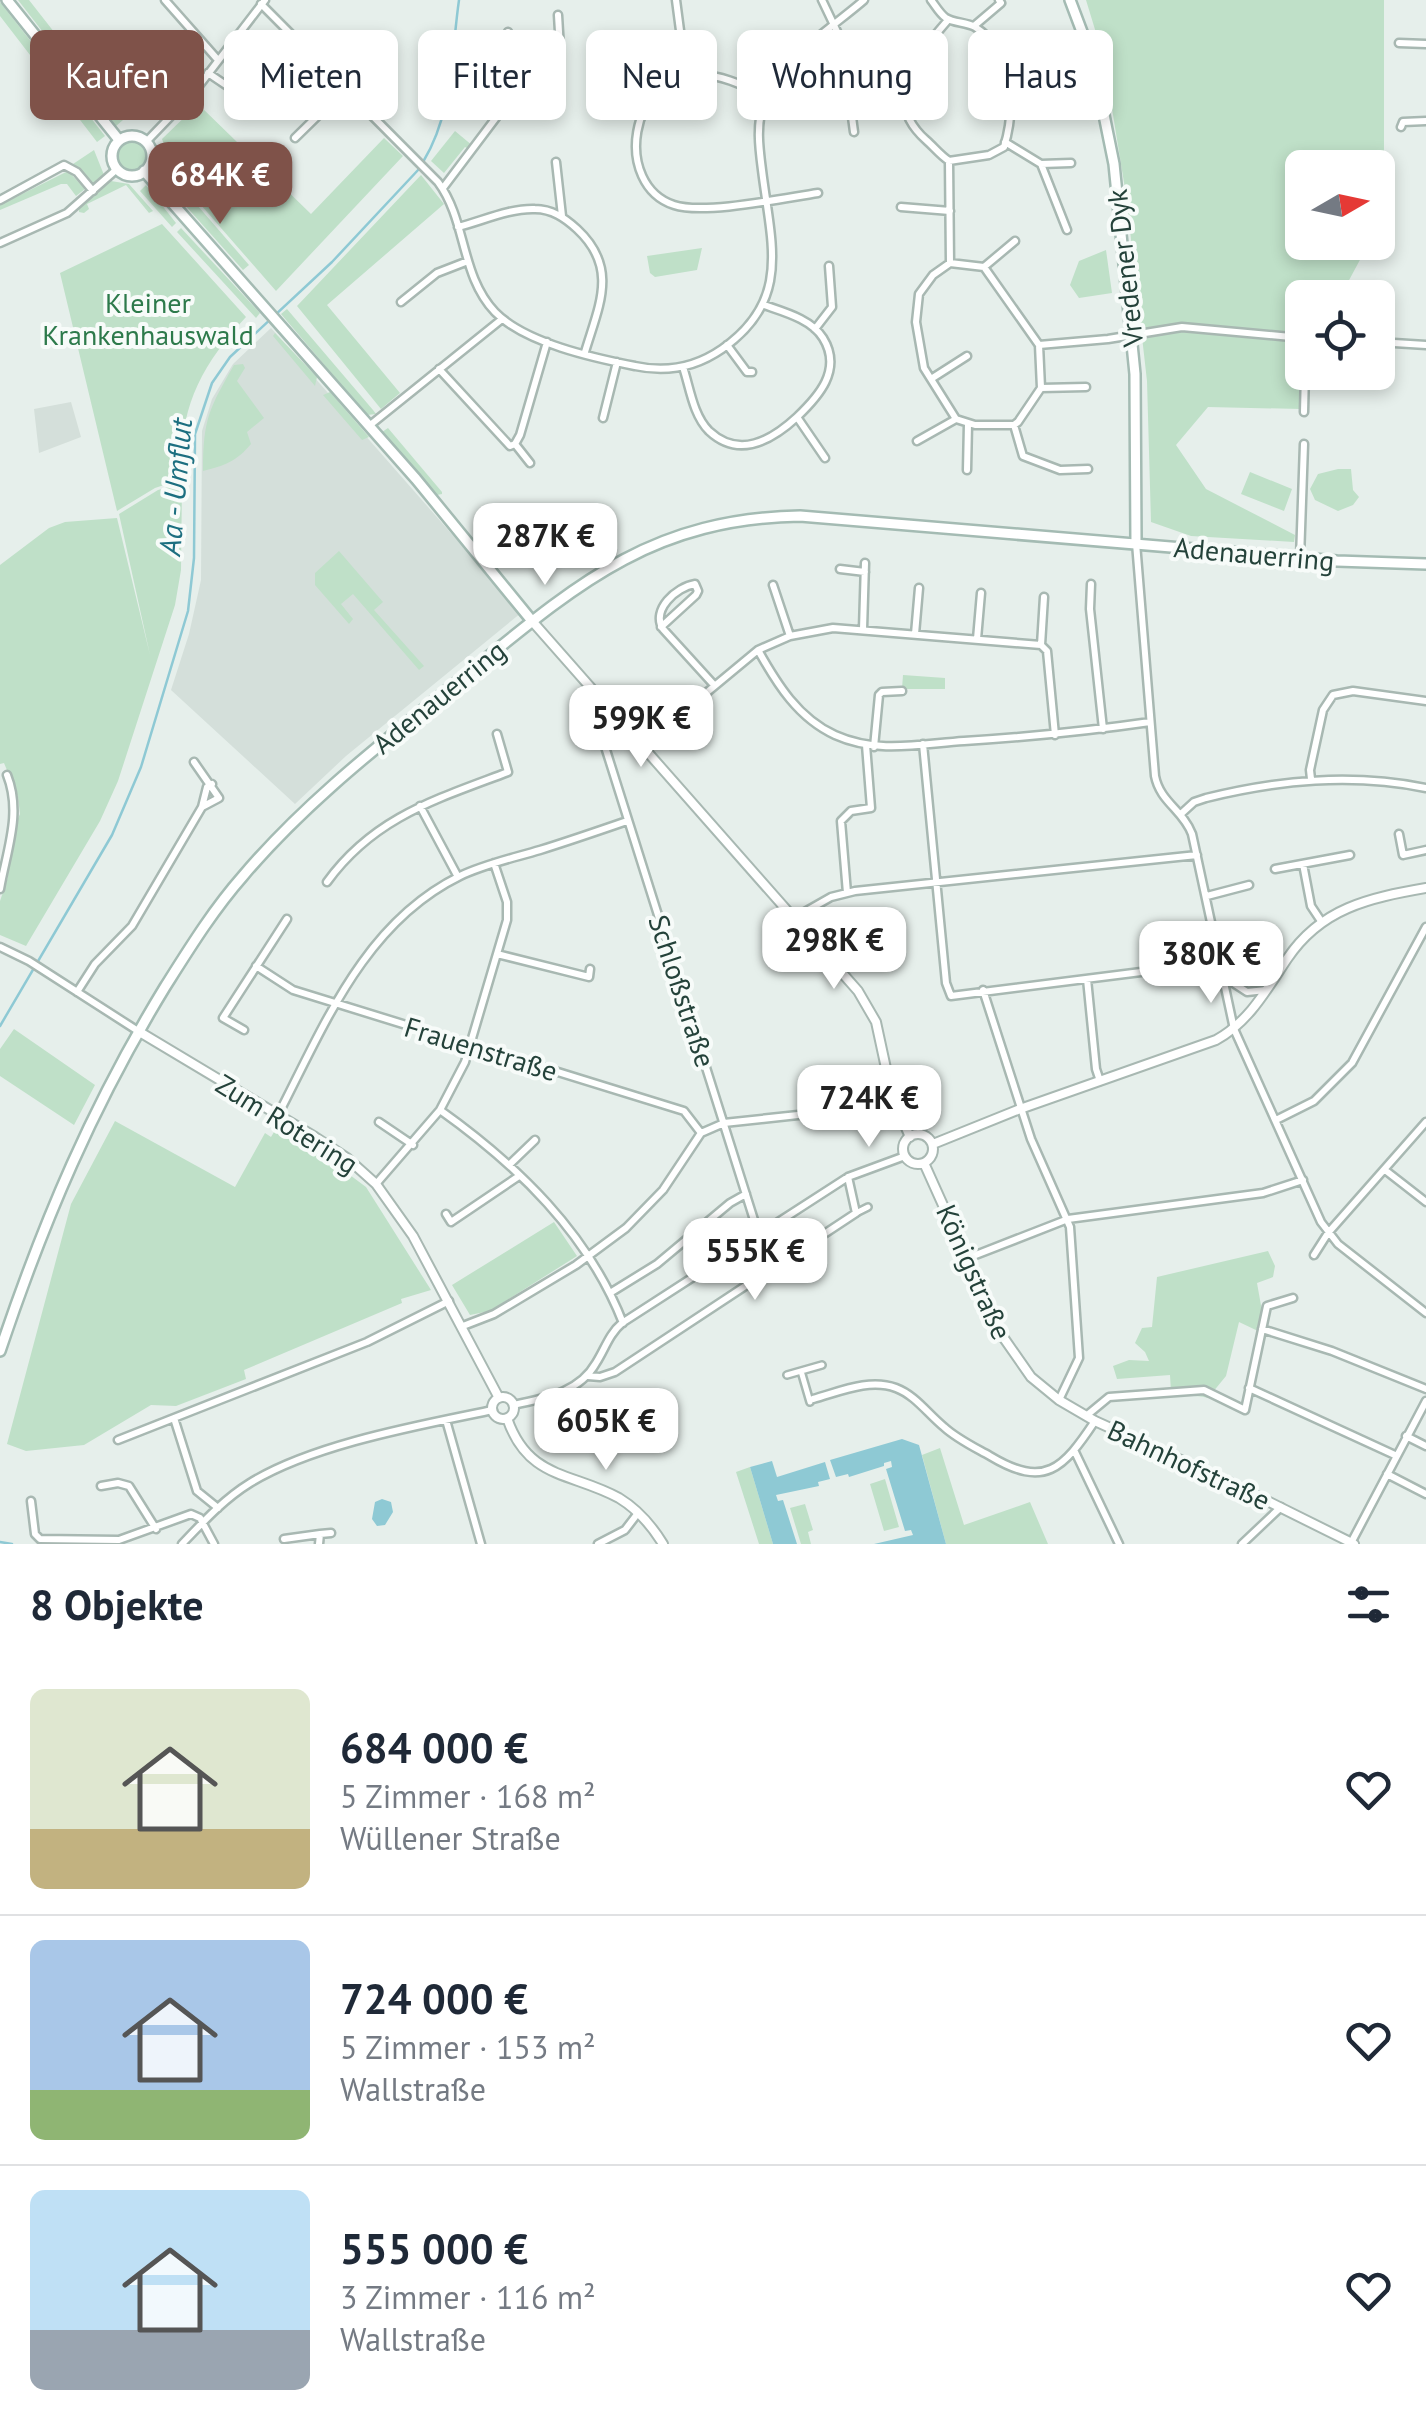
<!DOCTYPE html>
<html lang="de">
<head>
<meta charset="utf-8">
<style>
	body { margin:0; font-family:"PT Sans",sans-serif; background:#f6f6f7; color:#1f2937; height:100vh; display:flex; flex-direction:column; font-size:38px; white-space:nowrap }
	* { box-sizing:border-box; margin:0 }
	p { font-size:32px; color:#747a83 }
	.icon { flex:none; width:55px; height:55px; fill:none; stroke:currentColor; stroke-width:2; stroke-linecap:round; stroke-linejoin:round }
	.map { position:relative; height:1544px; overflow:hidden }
	.panel { display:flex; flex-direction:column; background:#fff; flex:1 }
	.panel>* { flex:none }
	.top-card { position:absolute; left:30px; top:30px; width:1368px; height:90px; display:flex; gap:20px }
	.needle { width:65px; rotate:81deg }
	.fabs { position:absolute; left:1285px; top:150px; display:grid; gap:20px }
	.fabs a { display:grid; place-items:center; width:110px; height:110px; border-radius:15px; background:#fff; box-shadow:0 5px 15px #0003; font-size:50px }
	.price { position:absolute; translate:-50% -85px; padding:0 22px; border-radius:20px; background:#fff; color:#222; font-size:32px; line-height:65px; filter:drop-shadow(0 2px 5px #0008) }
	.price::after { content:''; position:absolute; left:50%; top:60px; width:30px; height:22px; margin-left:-15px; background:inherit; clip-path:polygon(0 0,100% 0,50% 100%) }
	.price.on { background:#7f5249; color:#fff }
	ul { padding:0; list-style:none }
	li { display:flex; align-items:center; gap:30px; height:250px; padding:0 30px }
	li+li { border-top:2px solid #e0e1e3 }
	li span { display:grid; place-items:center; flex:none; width:280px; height:200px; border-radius:15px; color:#555 }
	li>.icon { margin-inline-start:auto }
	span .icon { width:120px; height:120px; fill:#fffc; stroke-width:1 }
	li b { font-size:42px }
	h2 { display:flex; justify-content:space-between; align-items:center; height:120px; padding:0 30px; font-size:42px }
	.chip { padding:0 35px; border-radius:15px; background:#fff; box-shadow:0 5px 15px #0003; font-size:35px; line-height:90px }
	.chip.on { background:#7f5249; color:#fff }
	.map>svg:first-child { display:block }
	.built { fill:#d4dfda }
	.green { fill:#bfe0c8 }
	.water { fill:#8ec9d4 }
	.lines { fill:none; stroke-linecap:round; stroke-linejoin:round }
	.stream { stroke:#8ec9d4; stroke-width:2.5 }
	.pedestrian-casing { stroke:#a8b8b2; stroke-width:10 }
	.minor-casing { stroke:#a8b8b2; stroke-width:11 }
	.tertiary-casing { stroke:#a8b8b2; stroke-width:12 }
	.secondary-casing { stroke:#a4bbb3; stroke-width:14 }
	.pedestrian { stroke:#fff; stroke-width:5 }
	.minor { stroke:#fff; stroke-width:6 }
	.tertiary { stroke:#fff; stroke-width:8 }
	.secondary { stroke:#fff; stroke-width:9 }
	.labels { text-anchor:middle; stroke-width:8; stroke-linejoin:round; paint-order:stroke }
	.street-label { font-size:28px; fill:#24423a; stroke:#f7fbf9 }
	.park-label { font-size:28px; fill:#2d7a4b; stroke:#f7fbf9 }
	.water-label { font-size:30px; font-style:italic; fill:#1c6f80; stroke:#f7fbf9 }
</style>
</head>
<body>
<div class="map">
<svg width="1426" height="1544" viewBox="0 0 1426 1544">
	<rect width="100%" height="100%" fill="#e6efeb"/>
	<!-- built -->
	<path class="built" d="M271 328 521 613 346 756 295 804 171 690 189 634 201 580 202 431 212 399 233 364Z
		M71 402 81 437 39 453 34 409Z"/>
	<!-- green -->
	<path class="green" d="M18 0H29L123 120 116 126Z
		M1086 0H1384V195L1378 226V168H1302V242L1369 243 1340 297 1302 298 1301 409 1208 407 1176 445 1206 489 1295 535 1294 542 1191 536 1151 522 1147 381 1126 195 1104 59Z
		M0 2 105 136 97 142 0 16Z
		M198 104 311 214 384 138 403 156 276 291 166 165 167 152 162 139Z
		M455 131 473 146 470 150 465 147 444 173 431 161Z
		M116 156a15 15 0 1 1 30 0a15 15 0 1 1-30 0Z
		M94 150 104 175 92 184 73 164Z
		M166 169 249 265 243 270 158 175Z
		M68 171 85 189 76 196 67 184H61L0 210V205Z
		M421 175 444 204 327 305 400 393 381 409 297 306Z
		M111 181 129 184 153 211 149 213 126 185 87 204 89 209 84 213 79 212V209Z
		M146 185 176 223 172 227 140 191Z
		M162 224 246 317C200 367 178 409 182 479L155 488 117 511 60 273Z
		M181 228 260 313 256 318 177 232Z
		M702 248 697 270 655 277 650 273 647 256Z
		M1106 250 1112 293 1079 298 1070 285 1079 261Z
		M287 309 373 410 376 414 367 415 281 314Z
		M275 333 317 377 315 386 273 336Z
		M243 364 245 368 237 381 264 418 247 432 251 444C237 461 224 466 203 471 203 419 209 409 234 365Z
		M330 392 369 437 362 440 323 395Z
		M388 428 442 492V494L437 495 382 432Z
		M1338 469H1351L1353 490 1359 497 1353 505 1338 511 1315 500 1310 489 1318 474Z
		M1250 472 1292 489 1284 511 1241 494Z
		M182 483 181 570 175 605 118 781 100 821 26 946 0 935V901L8 877 10 836 20 814 18 797 4 763 0 764V565L49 528 65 522 117 518 150 655 119 514 158 490Z
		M339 551 383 602 374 610 424 666 419 670 353 594 341 604 353 619 349 624 315 585V573Z
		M903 675 945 678V689H902Z
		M1271 955 1250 982 1243 979 1233 966Z
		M14 1029 95 1085 74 1125 0 1076V1049Z
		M115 1121 235 1187 265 1133 271 1137 277 1127 323 1155 366 1187 431 1290 401 1299 402 1303 244 1370 246 1379 176 1406 151 1405 84 1445 26 1451 7 1444 71 1204Z
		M554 1222 577 1256 490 1311 470 1315 452 1285Z
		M1268 1251 1275 1266 1273 1277 1257 1283 1262 1311 1258 1331 1239 1322 1226 1376 1208 1398C1194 1394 1185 1398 1171 1392L1170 1375 1117 1379 1113 1366 1129 1360 1149 1361 1145 1352 1135 1343 1142 1328 1152 1327 1157 1277Z
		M940 1448 964 1525 1030 1502 1048 1544H946L922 1455Z
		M750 1467 773 1544H759L736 1472Z
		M885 1479 899 1527 884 1531 870 1484Z
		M805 1504 813 1530 808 1532 811 1544H801L790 1508Z"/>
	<!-- water -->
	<path class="water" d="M902 1439 919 1445 946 1544H874L913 1535 911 1530 905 1531 886 1469 892 1467 891 1461 884 1463V1466L849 1477 848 1474 836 1477 830 1460Z
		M772 1461 777 1477 825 1462 830 1479 818 1482 819 1486 776 1495 778 1501 783 1500 797 1544H773L750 1467Z
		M382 1499 391 1502 393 1512 385 1525 377 1526 372 1519 375 1502Z"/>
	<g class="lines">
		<!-- stream -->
		<path class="stream" d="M423 162C453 113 451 56 459 0
			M0 1026 112 835 141 767 188 611 194 558 195 434 212 383 230 357 332 262 419 169
			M0 1542 12 1544"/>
		<!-- pedestrian casing -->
		<g class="pedestrian-casing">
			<path id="pedestrian" d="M856 1213 868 1207
				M801 1371 822 1365
				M787 1375 801 1371 810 1402"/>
		</g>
		<!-- minor casing -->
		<g class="minor-casing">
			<path id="minor" d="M165 0 218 60
				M676 0 686 76
				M822 0 842 42 854 132
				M931 0C935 5 940 14 946 18 954 23 966 22 975 27 1014 51 1016 108 1004 147L989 155 949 161
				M261 4 438 182C467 221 460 275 495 312 525 343 594 358 635 366 667 373 696 367 722 349 792 300 771 244 762 170 759 147 756 124 764 102 779 60 832 28 864 0
				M974 26 1001 3 999 0
				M885 36 917 58
				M1399 43 1426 44
				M509 52 560 49 558 15
				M208 73 248 100
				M335 77 373 44
				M1010 83 1051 74
				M766 96C746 87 723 75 701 75 628 73 613 185 674 205 704 215 784 198 818 193
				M1401 127 1403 122 1426 121
				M295 138 346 88
				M146 142 195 91 265 0
				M1005 142 1041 164 1071 163
				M556 162 562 216
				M1041 164 1067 230
				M443 188 510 99 508 32
				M0 200 64 165 77 172 93 191
				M901 207 950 211
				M458 227C482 221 510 208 535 209 552 209 565 218 577 229 619 268 599 305 585 352
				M0 243 67 213 117 169
				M950 263 984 267 1039 345
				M984 267 1015 241
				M401 302 437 273 468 261
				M815 329 832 307 829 266
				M1378 342 1426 345
				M727 345 747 372H752
				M683 367C690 388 693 415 709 431 739 459 771 441 797 417 818 397 843 370 823 338 811 319 784 312 764 305
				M439 369 510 446 515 444 520 435 547 342
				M931 379 967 356
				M1041 388 1086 387
				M1304 412 1305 372
				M797 417 825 458
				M603 418 617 362
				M956 419 975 425H1014L1018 422 1041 388 1039 345 1108 339 1182 327 1302 338
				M1014 425 1023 456 1060 470 1088 469
				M369 426 502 319
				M917 441 956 419 924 368 916 322 919 294 933 275 950 263 949 161C940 155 934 147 926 140 880 99 916 57 948 20
				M515 444 530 463
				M967 470 968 424
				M1136 543 1155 776C1160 802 1183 810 1192 834L1234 1029 1321 1222 1338 1244 1426 1313
				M1300 558 1304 444
				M840 569 865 572
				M1091 584 1090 609 1103 729
				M773 585 790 636
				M661 627 696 595 698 591 695 584C676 587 651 610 663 629L714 685
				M863 629 865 563
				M915 634 919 588
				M977 639 981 593
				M1041 645 1044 597
				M758 650C777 684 798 718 835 735 877 754 920 744 964 741 1027 737 1088 731 1150 722
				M613 711 604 719 601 734 771 1274
				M676 718 758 650 790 636 833 628 1041 645 1047 651 1055 735
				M923 744 946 983 951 996 1149 971 1219 954
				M874 747 879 695 882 692 902 691
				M1311 779 1310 770 1323 710 1333 695 1353 691 1426 701
				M420 806 458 877
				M202 807 207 787 212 784
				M1182 813 1194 802 1206 798C1279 780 1351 773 1426 788
				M1399 834 1403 855 1426 850
				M1303 864 1311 906 1321 921
				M1275 869 1350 855
				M327 882C374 817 437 799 508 772L497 734
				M0 889C7 849 22 813 7 775
				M847 893 841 821 851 811 871 808 866 745
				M1207 896 1249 885
				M794 918 831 897 855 891 1197 855
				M0 947 29 961 138 1031
				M497 954 589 977 590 969
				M256 966 293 990 684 1111 701 1133
				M1224 977 1247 992 1266 990
				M1087 979 1096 1069 1100 1081
				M983 990 1031 1139 1070 1227 1079 1358 1059 1400
				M77 992 95 964 132 926 202 807 219 798 194 762
				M244 1030 223 1018 287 919
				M440 1110C517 1165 588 1233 623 1323
				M278 1115C324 1026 364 923 460 876 485 864 513 858 540 850 569 841 598 831 627 821
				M1276 1120 1314 1101 1352 1063 1426 927
				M379 1122 413 1145
				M509 1165 535 1140
				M1385 1170 1426 1202
				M376 1184 440 1110 465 1062 507 920V902L494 863
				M446 1214 451 1222 519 1176
				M1314 1255 1328 1233 1426 1122
				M968 1258 1068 1219 1263 1193 1303 1180
				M610 1293 657 1264 730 1203 746 1194
				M463 1326 494 1314 576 1265 626 1228 663 1190 701 1133 724 1123 798 1115 889 1083
				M1262 1329 1332 1351 1426 1389
				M588 1376 600 1377 615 1372 856 1213 848 1177
				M1249 1388 1397 1456
				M813 1399C839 1392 869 1378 896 1388 915 1395 928 1414 944 1427 957 1439 974 1447 990 1456 1045 1489 1063 1469 1095 1421
				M513 1405C545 1398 579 1393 596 1363 605 1349 609 1334 622 1323L848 1177 905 1156
				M1086 1416 1109 1397 1204 1390 1245 1410 1267 1306 1293 1298
				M174 1418 197 1491 218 1508
				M446 1420 481 1544
				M1406 1436 1426 1446
				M118 1440 367 1342 449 1301
				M1075 1452 1119 1544
				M1387 1474 1426 1494
				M101 1486 118 1483 129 1486 156 1529
				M31 1501 35 1534 40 1539 119 1540 191 1514 200 1518 214 1544
				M320 1534 331 1533
				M284 1539 320 1534 319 1544
				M1351 1543 1426 1401
				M182 1544C203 1522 224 1499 250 1483 313 1444 421 1425 493 1410
				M598 1544 625 1530 638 1513
				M1242 1544 1281 1507"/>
		</g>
		<!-- tertiary casing -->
		<g class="tertiary-casing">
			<path id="tertiary" d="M532 621 858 991 876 1022 892 1096 910 1137
				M138 1031 315 1137 347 1158 376 1184 413 1236 499 1398
				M903 1149a15 15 0 1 1 30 0a15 15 0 1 1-30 0Z
				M933 1144 1020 1109 1216 1040C1249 1022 1267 989 1287 959 1321 908 1369 898 1426 888
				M924 1163 1001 1334 1031 1377 1059 1400 1095 1421 1229 1482 1354 1544
				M492 1408a11 11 0 1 1 22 0a11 11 0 1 1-22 0Z
				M507 1418C528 1480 572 1472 619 1498 637 1509 652 1526 663 1544"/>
		</g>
		<!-- secondary casing -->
		<g class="secondary-casing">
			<path id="secondary" d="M7 0 119 140
				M1070 0 1093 61 1114 164 1135 374 1136 543
				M112 156a20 20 0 1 1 40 0a20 20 0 1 1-40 0Z
				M144 171 416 479 532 621
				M0 1351C44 1220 93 1105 165 987 189 949 213 910 243 876 308 799 390 737 467 674 577 584 651 519 800 516L1337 561 1426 564"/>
		</g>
		<!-- pedestrian -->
		<use href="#pedestrian" class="pedestrian"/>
		<!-- minor -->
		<use href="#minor" class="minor"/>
		<!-- tertiary -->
		<use href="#tertiary" class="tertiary"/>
		<!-- secondary -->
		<use href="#secondary" class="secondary"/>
	</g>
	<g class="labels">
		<!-- street labels -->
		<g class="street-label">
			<text transform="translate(1125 268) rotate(-96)" y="10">Vredener Dyk</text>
			<text transform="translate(1254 554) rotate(5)" y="10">Adenauerring</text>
			<text transform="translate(439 697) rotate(-39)" y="10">Adenauerring</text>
			<text transform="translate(682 991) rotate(72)" y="10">Schloßstraße</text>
			<text transform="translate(481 1049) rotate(17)" y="10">Frauenstraße</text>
			<text transform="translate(287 1124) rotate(32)" y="10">Zum Rotering</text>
			<text transform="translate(974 1272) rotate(66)" y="10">Königstraße</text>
			<text transform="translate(1189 1465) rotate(25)" y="10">Bahnhofstraße</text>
		</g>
		<!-- park labels -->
		<g class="park-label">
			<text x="148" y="313">Kleiner<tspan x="148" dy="32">Krankenhauswald</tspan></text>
		</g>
		<!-- water labels -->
		<g class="water-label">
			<text transform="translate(176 487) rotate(-85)" y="10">Aa - Umflut</text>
		</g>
	</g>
</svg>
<div class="fabs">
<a><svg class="needle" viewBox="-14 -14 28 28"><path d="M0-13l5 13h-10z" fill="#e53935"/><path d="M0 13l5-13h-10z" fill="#747a83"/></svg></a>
<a><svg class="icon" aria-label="locate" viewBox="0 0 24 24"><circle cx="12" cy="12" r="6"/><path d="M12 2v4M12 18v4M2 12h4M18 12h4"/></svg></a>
</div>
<b class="price on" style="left:220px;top:227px">684K €</b>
<b class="price" style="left:545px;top:588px">287K €</b>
<b class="price" style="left:641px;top:770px">599K €</b>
<b class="price" style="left:834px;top:992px">298K €</b>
<b class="price" style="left:1211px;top:1006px">380K €</b>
<b class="price" style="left:869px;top:1150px">724K €</b>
<b class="price" style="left:755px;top:1303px">555K €</b>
<b class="price" style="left:606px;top:1473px">605K €</b>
<div class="top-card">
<a class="chip on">Kaufen</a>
<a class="chip">Mieten</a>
<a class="chip">Filter</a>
<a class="chip">Neu</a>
<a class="chip">Wohnung</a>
<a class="chip">Haus</a>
</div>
</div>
<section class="panel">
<h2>8 Objekte<svg class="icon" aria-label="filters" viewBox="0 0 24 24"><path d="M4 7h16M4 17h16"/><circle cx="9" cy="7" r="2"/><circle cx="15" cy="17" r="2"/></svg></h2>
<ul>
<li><span style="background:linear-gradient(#dfe7d0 70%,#c2b280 0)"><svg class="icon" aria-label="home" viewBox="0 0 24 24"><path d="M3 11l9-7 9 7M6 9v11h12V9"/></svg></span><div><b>684 000 €</b><p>5 Zimmer · 168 m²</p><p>Wüllener Straße</p></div><svg class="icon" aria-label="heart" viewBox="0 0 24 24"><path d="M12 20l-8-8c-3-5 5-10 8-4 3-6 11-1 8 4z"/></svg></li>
<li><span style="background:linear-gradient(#a9c7e8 75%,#8fb573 0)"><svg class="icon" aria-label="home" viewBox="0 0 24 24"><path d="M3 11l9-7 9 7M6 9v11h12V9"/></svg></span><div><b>724 000 €</b><p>5 Zimmer · 153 m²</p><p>Wallstraße</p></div><svg class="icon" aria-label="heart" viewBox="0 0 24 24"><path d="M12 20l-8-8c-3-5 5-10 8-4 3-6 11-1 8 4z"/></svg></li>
<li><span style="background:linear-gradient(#bfe0f5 70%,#9aa5b1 0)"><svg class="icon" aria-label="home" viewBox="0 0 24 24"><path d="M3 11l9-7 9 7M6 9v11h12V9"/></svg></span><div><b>555 000 €</b><p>3 Zimmer · 116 m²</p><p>Wallstraße</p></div><svg class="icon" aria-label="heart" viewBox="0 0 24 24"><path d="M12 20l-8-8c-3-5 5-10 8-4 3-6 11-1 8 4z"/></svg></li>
</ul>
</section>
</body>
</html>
